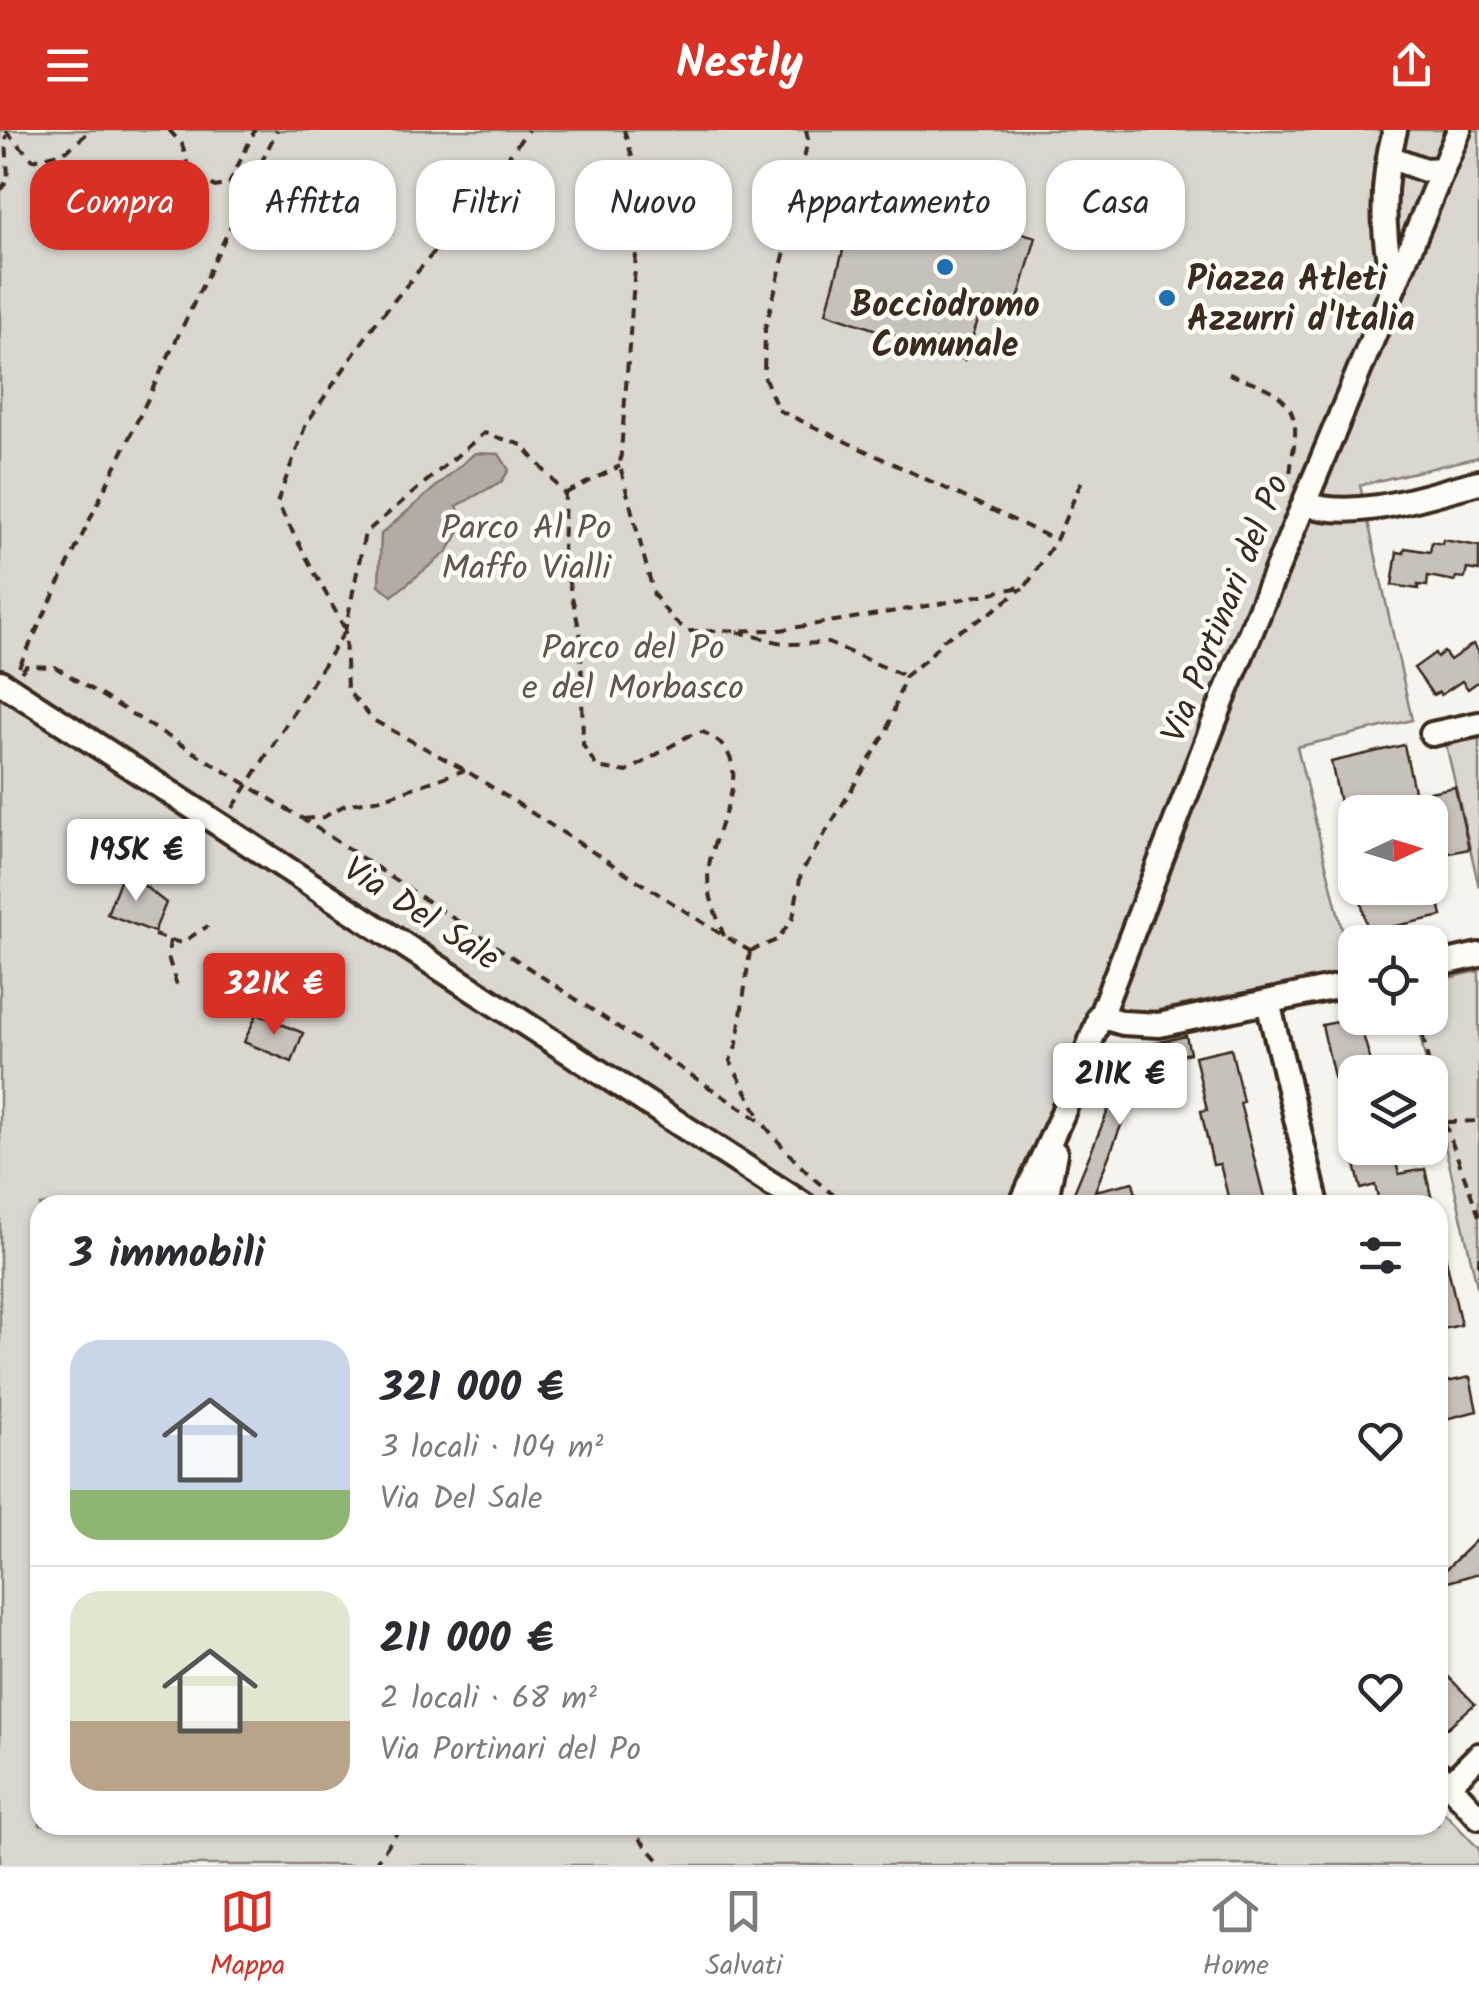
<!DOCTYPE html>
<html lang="it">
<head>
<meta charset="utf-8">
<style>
	body { margin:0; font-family:Kalam,sans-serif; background:#f7f7f7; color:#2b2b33; height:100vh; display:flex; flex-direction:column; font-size:38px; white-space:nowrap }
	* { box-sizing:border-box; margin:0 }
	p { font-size:32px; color:#7c7c81 }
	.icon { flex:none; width:55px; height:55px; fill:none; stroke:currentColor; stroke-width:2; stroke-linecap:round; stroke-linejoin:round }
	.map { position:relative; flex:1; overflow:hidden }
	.details { position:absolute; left:30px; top:1065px; width:1418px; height:640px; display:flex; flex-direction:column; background:#fff; border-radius:30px; box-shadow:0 2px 8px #0004 }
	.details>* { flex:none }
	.top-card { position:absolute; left:30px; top:30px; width:1420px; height:90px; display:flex; gap:20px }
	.needle { width:65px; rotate:86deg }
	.buttons { position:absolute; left:1338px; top:665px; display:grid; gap:20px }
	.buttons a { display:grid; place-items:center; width:110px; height:110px; border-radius:20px; background:#fff; box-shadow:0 2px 8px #0004; font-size:50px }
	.price { position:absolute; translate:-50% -85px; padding:0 22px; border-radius:10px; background:#fff; color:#222; font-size:32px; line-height:65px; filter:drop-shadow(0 2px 5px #0008) }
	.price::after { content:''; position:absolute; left:50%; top:60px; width:30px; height:22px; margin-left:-15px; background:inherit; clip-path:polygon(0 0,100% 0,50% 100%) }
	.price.selected { background:#d93025; color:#fff }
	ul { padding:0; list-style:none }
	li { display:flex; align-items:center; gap:30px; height:250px; padding:0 40px }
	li+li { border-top:2px solid #e1e1e2 }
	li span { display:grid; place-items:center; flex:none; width:280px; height:200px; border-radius:30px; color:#555 }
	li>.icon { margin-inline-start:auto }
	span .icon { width:120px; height:120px; fill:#fffc; stroke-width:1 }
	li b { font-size:42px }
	h2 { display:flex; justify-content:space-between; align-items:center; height:120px; padding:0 40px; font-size:42px }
	.pill { padding:0 35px; border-radius:30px; background:#fff; box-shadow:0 2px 8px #0004; font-size:35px; line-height:90px }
	.pill.selected { background:#d93025; color:#fff }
	header { display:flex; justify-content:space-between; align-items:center; height:130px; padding:0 40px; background:#d93025; color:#fff; font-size:45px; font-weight:700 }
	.dock { display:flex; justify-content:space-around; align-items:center; height:140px; border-top:2px solid #e1e1e2; background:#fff; font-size:28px; color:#7c7c81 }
	.dock a { display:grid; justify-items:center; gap:5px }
	.dock .selected { color:#d93025 }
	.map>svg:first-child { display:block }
	.green { fill:#dad6d0; stroke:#8a8077; stroke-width:2.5 }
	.water { fill:#b4aca4; stroke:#84786e; stroke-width:2.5 }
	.building { fill:#c7c1bb; stroke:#3b2a1e; stroke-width:2.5 }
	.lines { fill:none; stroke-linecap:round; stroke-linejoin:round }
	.minor-casing { stroke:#3b2a1e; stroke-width:30 }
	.path { stroke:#3b2a1e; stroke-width:4; stroke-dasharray:10 8; stroke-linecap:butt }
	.minor { stroke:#fdfcf7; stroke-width:22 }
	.poi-dot { fill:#1f6fb2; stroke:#fdfcf7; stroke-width:4 }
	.labels { text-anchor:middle; stroke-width:9; stroke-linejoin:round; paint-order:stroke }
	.poi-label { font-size:35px; font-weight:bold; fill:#3b2a1e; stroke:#fdfcf7; text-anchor:start }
	.park-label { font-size:35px; fill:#63554a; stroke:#fdfcf7 }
	.street-label { font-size:35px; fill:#3b2a1e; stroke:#fdfcf7 }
</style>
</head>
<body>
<header><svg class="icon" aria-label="menu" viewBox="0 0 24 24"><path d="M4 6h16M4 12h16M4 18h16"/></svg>Nestly<svg class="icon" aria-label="share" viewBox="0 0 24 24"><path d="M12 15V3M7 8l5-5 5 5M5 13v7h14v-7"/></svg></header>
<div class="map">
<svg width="1479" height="1735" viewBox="0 0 1479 1735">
	<rect width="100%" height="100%" fill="#f5f4ee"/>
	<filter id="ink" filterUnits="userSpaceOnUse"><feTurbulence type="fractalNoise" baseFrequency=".01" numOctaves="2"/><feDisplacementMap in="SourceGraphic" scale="20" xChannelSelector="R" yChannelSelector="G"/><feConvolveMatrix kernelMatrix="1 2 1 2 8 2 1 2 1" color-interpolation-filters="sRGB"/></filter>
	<g filter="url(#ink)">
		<!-- green -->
		<path class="green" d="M0 0H1479V327L1360 355 1412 590 1297 617 1352 840 1105 891 1040 1075H40V1695H1438V1676L1479 1719V1735H0Z
			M1479 607V757L1446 614Z
			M1479 841V1165L1416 888H1430V852Z"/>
		<!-- water -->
		<path class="water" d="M475 323 499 324 509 340 502 351 457 376 464 394 447 422 392 466 379 455 381 404Z"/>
		<!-- building -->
		<path class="building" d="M860 58 1036 107 1015 180 984 171 965 230 826 183Z
			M1443 410 1479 416V441L1467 439 1465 448 1456 447 1455 451 1428 446 1427 456 1418 455V459L1392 455 1397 422 1404 423 1405 418 1430 422 1432 412 1442 414Z
			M1473 514 1479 524V551L1468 559 1462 551 1441 565 1439 562 1433 565 1414 538 1435 523 1437 527 1444 522 1450 530Z
			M1404 615 1415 665 1455 657 1469 719 1430 727V682H1342L1331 632Z
			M124 740 166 773 154 802 107 784Z
			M1358 758H1436L1442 786 1368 802Z
			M257 884 303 903 292 932 244 912Z
			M1358 888 1374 942H1355V946L1335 951 1322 895Z
			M1186 906 1190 923 1146 933 1095 1061 1133 1052 1138 1075H1066L1065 1067 1073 1065 1134 918Z
			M1231 918 1243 972 1240 973 1266 1075H1230L1220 1034 1213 1035 1201 981 1207 980 1195 926Z
			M1351 1018H1392L1399 1044 1425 1039 1433 1075H1380L1375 1055 1361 1059Z
			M1438 1125H1445L1461 1195 1438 1200Z
			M1470 1247 1477 1281 1438 1291V1254Z
			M1479 1407V1443L1438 1455V1447Z
			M1438 1536 1475 1574 1447 1598 1438 1588Z"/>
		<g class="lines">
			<!-- minor casing -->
			<g class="minor-casing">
				<path id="minor" d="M1389 27 1425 40 1442 39
					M1394 155C1381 103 1381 52 1395 0
					M1304 374C1361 391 1423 366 1479 352
					M0 552 804 1075
					M1432 604 1479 594
					M1430 836 1479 825
					M1268 872 1317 1075
					M1099 886 1123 893 1159 895 1355 853
					M1021 1075 1062 985 1225 564 1459 0
					M1045 1075 1055 1023
					M1438 1643 1479 1687
					M1449 1655 1479 1625"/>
			</g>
			<!-- path -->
			<path class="path" d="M169 0 182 14 188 36 215 57 229 54 255 0
				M624 0 633 30 639 84 620 336 654 465 672 489 688 501 780 500 933 475 1026 456 1056 410 1083 348
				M806 0 808 9 784 125 765 199 764 246 778 280 1056 410
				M6 1 33 30 68 20 91 0
				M0 61 8 49 6 5
				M1229 244C1256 254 1292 261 1295 297 1296 312 1291 330 1290 346
				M566 363 620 336
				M345 499 277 373 306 294 374 195 475 72 528 0
				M737 502 786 514 828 513 905 546
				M19 537 277 0
				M21 542 26 536 55 537 303 689 762 992C788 1024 813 1052 848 1075
				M233 678 345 501
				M303 689 324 687 345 675 381 669 465 640
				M154 805 181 813 208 796
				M724 806C716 784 705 760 709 736 715 690 764 631 703 602L688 606 627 642 597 637 583 615 581 507 563 426 565 364 522 315 484 303 365 403 345 501 347 560 373 590 465 640 724 806 750 821
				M170 810 168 827 177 856
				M750 821 777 810 793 788 801 743 887 601 905 546 928 528 943 510 986 486 1023 458
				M750 821 737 914 730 931 762 991
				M1419 888 1437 972 1479 1086
				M1447 992 1479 991
				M1479 1126V1146
				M627 1695 663 1735
				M374 1735 402 1695"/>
			<!-- minor -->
			<use href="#minor" class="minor"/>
		</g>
	</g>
	<!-- markers -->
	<g class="poi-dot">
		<circle cx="945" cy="137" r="10"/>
		<circle cx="1167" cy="168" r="10"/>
	</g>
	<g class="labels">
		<!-- poi labels -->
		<g class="poi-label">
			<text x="1187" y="160">Piazza Atleti<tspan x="1187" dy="40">Azzurri d'Italia</tspan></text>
			<text x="945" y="186" text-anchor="middle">Bocciodromo<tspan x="945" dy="40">Comunale</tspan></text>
		</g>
		<!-- park labels -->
		<g class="park-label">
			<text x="526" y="409">Parco Al Po<tspan x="526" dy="40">Maffo Vialli</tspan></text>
			<text x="633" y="529">Parco del Po<tspan x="633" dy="40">e del Morbasco</tspan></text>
		</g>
		<!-- street labels -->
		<g class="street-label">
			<text transform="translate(1224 478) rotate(-68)" y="12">Via Portinari del Po</text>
			<text transform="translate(422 783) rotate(33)" y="12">Via Del Sale</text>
		</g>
	</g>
</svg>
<div class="buttons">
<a><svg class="needle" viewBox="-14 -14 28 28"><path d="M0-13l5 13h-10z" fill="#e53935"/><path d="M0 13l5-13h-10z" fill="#7c7c81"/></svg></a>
<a><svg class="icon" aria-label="locate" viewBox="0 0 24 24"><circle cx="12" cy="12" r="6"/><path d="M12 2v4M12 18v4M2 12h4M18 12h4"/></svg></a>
<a><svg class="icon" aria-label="layers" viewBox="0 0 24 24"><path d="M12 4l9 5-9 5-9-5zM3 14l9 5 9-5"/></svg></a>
</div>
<b class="price" style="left:136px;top:774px">195K €</b>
<b class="price selected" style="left:274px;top:908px">321K €</b>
<b class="price" style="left:1120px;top:998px">211K €</b>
<div class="top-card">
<a class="pill selected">Compra</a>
<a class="pill">Affitta</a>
<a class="pill">Filtri</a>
<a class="pill">Nuovo</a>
<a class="pill">Appartamento</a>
<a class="pill">Casa</a>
</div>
<section class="details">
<h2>3 immobili<svg class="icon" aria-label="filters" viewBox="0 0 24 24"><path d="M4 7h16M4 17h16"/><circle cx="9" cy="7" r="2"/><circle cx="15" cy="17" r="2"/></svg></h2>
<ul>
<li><span style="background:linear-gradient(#c9d6e8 75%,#8fb573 0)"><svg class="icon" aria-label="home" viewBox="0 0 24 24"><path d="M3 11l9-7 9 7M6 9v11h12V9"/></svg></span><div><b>321 000 €</b><p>3 locali · 104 m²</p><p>Via Del Sale</p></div><svg class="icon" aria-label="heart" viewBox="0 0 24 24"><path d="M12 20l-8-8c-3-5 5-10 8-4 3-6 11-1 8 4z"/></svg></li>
<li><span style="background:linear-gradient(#dfe7d0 65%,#b9a48a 0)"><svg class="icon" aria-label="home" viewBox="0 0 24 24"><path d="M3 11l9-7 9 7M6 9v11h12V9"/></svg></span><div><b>211 000 €</b><p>2 locali · 68 m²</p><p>Via Portinari del Po</p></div><svg class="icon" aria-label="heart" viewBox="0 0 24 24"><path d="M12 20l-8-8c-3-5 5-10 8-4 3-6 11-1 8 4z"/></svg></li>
</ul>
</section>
</div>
<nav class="dock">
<a class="selected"><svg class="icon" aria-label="map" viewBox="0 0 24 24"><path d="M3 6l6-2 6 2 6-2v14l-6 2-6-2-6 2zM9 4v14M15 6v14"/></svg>Mappa</a>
<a><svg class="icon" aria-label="saved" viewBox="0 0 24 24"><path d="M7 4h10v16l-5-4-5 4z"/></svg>Salvati</a>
<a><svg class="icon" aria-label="home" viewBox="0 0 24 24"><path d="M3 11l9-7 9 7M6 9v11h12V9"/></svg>Home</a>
</nav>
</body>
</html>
